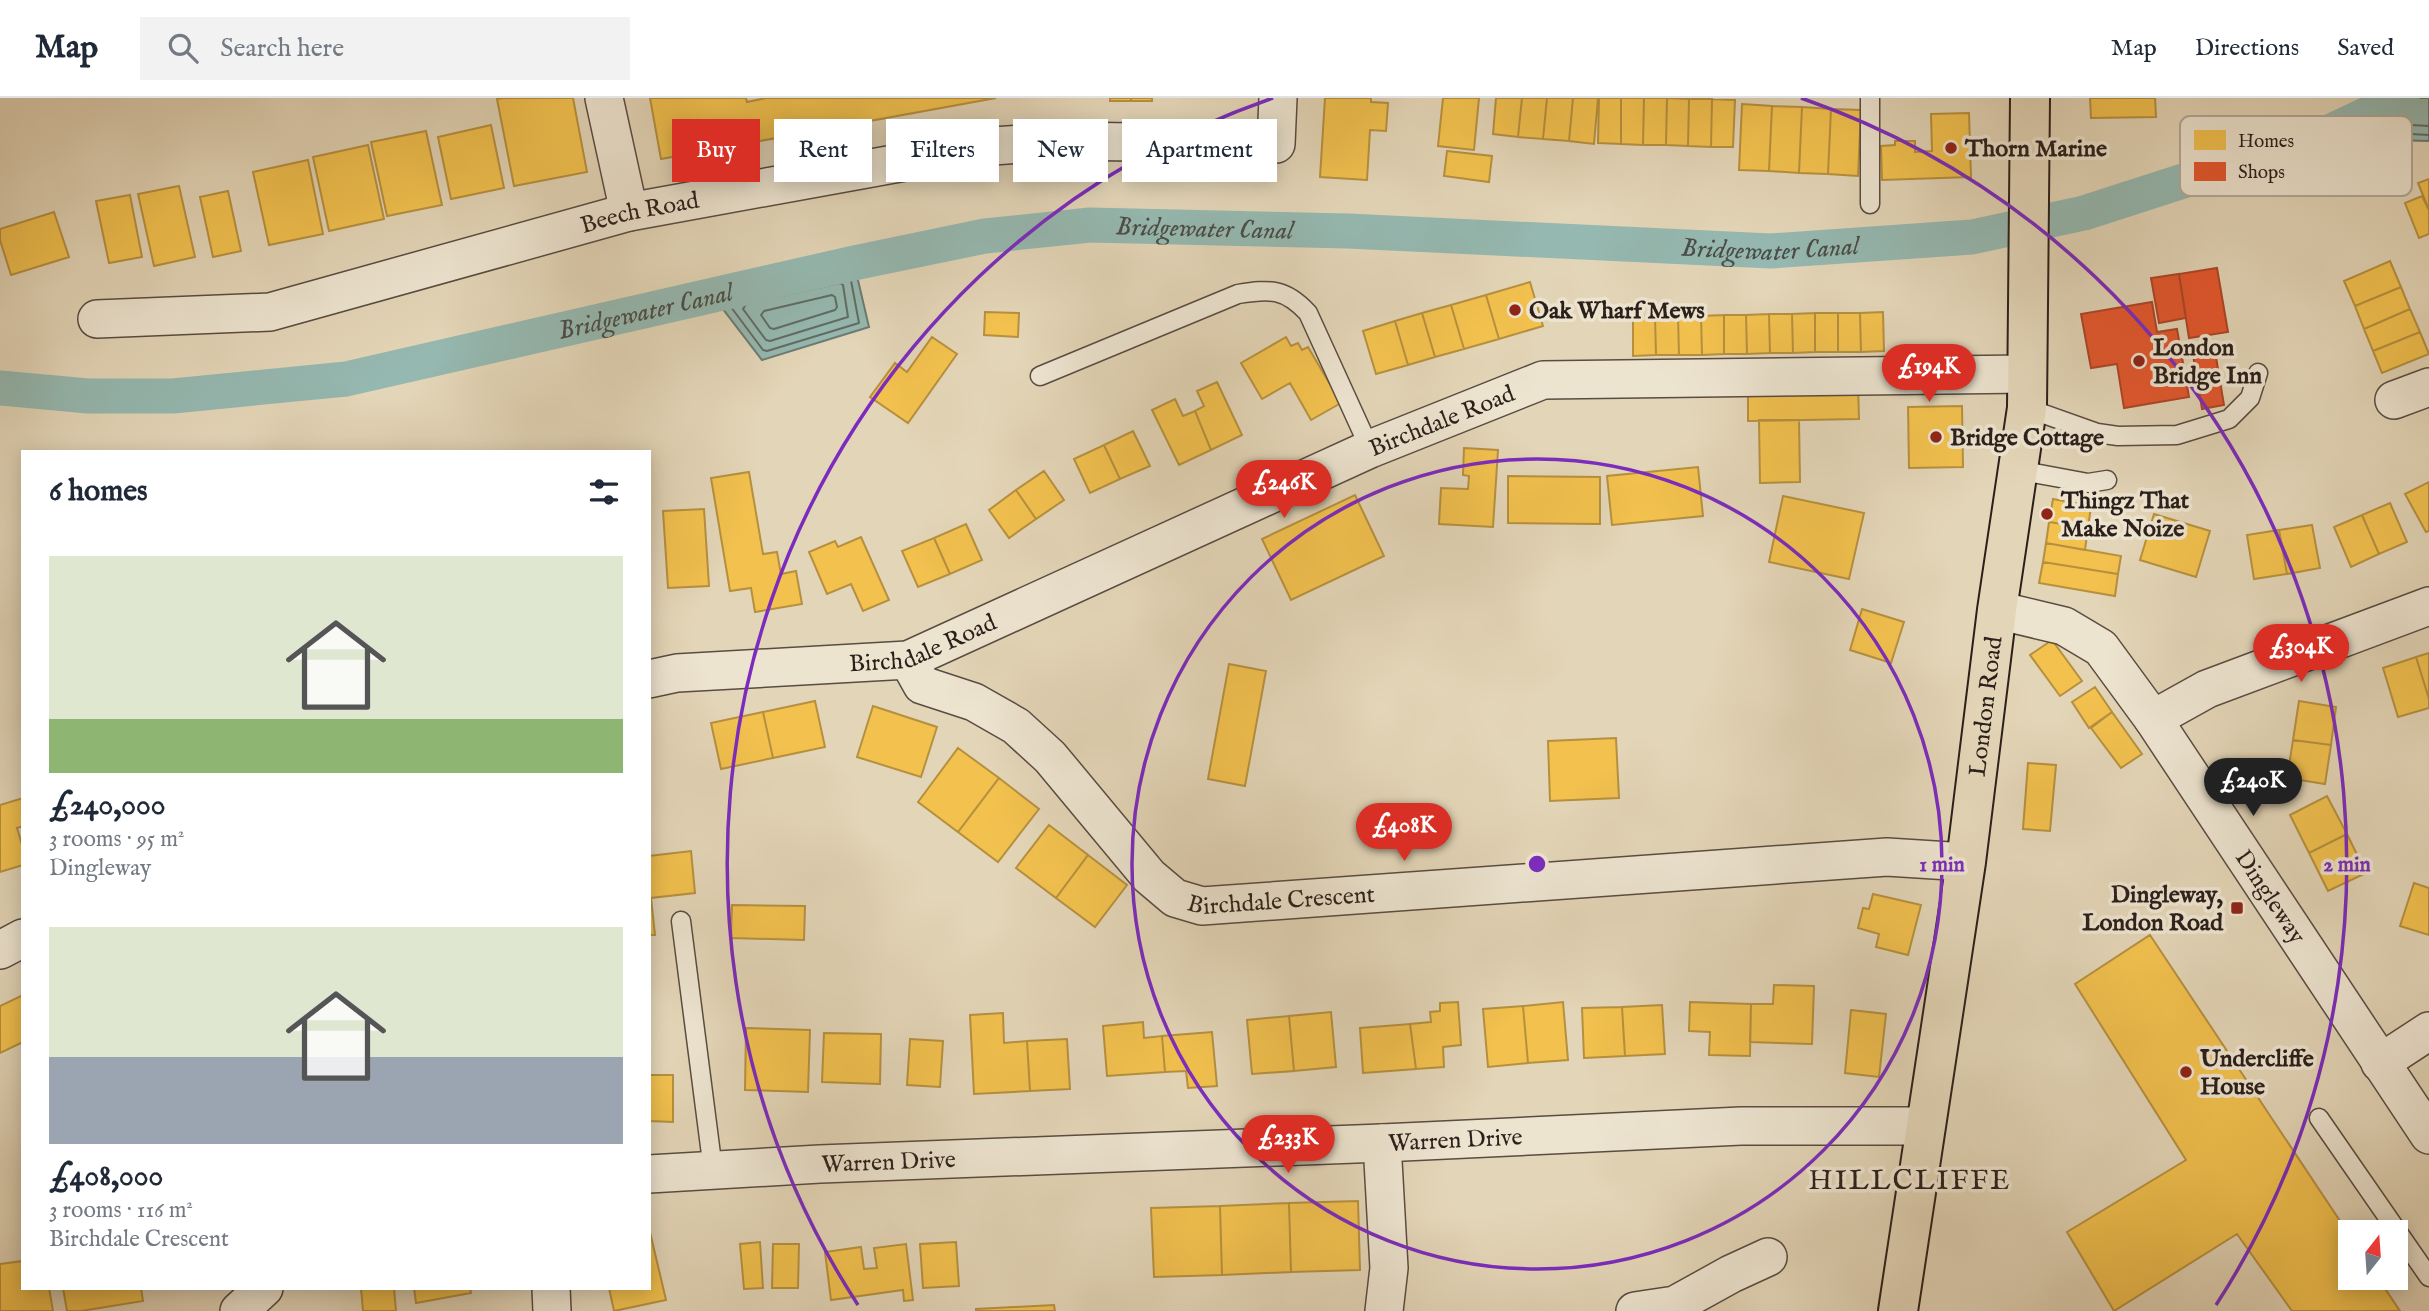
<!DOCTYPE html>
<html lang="en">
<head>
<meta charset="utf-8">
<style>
	body { margin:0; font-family:"IM FELL English",serif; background:#f2f2f3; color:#1f2937; height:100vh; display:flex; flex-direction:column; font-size:26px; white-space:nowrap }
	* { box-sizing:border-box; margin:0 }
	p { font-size:23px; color:#747a83 }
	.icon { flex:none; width:38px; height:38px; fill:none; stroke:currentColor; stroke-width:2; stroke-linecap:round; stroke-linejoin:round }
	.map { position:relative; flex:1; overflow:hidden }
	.panel { position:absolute; left:21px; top:352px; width:630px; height:840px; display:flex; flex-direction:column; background:#fff; border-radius:0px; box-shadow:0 4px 18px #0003 }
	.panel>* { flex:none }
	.guide { position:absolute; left:672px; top:21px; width:665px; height:63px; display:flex; gap:14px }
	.needle { width:46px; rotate:17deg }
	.tools { position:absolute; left:2338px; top:1122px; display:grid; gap:14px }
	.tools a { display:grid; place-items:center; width:70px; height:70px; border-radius:0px; background:#fff; box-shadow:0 4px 18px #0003; font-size:35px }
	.price { position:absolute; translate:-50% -60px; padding:0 16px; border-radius:24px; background:#d93025; color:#fff; font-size:23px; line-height:46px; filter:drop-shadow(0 2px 4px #0008) }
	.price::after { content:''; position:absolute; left:50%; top:42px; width:21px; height:16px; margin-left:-10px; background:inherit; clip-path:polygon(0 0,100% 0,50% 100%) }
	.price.current { background:#222; color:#fff }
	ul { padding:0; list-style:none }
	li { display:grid; align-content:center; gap:14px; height:371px; padding:0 28px }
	li span { display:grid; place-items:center; height:217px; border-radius:0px; color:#555 }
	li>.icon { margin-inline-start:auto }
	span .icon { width:126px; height:126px; fill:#fffc; stroke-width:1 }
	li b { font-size:30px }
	h2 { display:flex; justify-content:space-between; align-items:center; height:84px; padding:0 28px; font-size:30px }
	.tag { padding:0 24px; border-radius:0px; background:#fff; box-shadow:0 4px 18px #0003; font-size:24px; line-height:63px }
	.tag.current { background:#d93025; color:#fff }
	header { display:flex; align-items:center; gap:42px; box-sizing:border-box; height:98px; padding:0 35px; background:#fff; border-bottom:2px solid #e0e1e3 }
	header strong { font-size:33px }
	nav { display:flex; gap:38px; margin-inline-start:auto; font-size:24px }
	.search { width:490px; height:63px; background:#f2f2f3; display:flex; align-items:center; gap:18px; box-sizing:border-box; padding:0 24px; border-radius:0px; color:#747a83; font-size:26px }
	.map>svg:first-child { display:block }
	.water { fill:#95b8b0; stroke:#6b7b74; stroke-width:2 }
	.homes { fill:#f2c14e; stroke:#b6903f; stroke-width:2 }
	.shops { fill:#e4572e; stroke:#ac4628; stroke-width:2 }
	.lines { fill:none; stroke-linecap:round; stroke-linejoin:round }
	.shore { stroke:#606c66; stroke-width:2 }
	.canal { stroke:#95b8b0; stroke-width:35 }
	.lane-casing { stroke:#594c42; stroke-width:21 }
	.street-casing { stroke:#594c42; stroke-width:40 }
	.highway-casing { stroke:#2b1f1b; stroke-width:42 }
	.lane { stroke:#ede4d0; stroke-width:18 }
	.street { stroke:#ede4d0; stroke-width:37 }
	.highway { stroke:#e3d5b7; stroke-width:38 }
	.ring { fill:none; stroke:#7b2cbf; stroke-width:3.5 }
	.poi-dot { fill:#8f2418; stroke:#ede4d0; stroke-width:2.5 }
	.labels { text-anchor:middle; stroke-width:7; stroke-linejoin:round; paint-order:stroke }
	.poi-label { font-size:24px; font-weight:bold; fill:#2b1f1b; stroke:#ede4d0; text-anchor:start }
	.street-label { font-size:24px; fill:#2b1f1b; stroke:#ede4d0 }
	.water-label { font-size:26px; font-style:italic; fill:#4b4d48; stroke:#ede4d0 }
	.quarter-label { font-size:28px; letter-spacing:2px; fill:#2b1f1b; stroke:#ede4d0 }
	.key { fill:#ede4d0; stroke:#b3a99a; stroke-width:2 }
	.key-label { font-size:19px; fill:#2b1f1b }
	.centre { fill:#7b2cbf; stroke:#ede4d0; stroke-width:3.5 }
	.ring-label { font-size:21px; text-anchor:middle; font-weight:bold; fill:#7b2cbf; stroke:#ede4d0; stroke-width:7; stroke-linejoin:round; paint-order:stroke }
</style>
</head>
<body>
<header>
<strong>Map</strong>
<div class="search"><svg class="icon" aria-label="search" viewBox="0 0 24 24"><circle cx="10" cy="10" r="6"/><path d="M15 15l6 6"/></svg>Search here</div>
<nav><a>Map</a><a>Directions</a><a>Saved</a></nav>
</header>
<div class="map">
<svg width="2429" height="1213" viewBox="0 0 2429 1213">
	<rect width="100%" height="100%" fill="#e3d5b7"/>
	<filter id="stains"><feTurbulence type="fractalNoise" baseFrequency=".00286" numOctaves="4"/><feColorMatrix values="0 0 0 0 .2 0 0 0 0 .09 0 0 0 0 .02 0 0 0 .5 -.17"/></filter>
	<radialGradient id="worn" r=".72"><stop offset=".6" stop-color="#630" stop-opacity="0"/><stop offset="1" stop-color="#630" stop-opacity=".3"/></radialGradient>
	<!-- water -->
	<path class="water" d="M2402 0H2429V43L2316 40Z
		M854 165 869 229 762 262 713 198Z"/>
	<!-- homes -->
	<path class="homes" d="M503 0H573L587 74 514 88 497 1Z
		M650 0H746L747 4 766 0H996L661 61Z
		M1110 0H1131V3H1110Z
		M1131 0H1152V3H1131Z
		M1325 0H1371V4L1388 5 1386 33 1370 32 1367 82 1320 79Z
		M1443 0H1479L1474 52 1438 48Z
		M1496 0H1522L1518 39 1493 36Z
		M1522 0H1547L1543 41 1518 39Z
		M1547 0H1573L1569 43 1543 41Z
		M1573 0H1598L1594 46 1569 43Z
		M1599 0H1621V46L1598 45Z
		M1621 0H1644L1643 47 1621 46Z
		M1644 0H1667L1666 47H1643Z
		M1667 0 1689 1 1688 48 1666 47Z
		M2090 0H2155L2156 19 2091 20Z
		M1689 1H1712L1711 49 1688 48Z
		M1712 1 1735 2 1733 49H1711Z
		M1742 6 1772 8 1769 73 1739 72Z
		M1772 8 1802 9 1799 75 1769 73Z
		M1802 9 1831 11 1828 76 1799 75Z
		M1831 11 1861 12 1858 78 1828 76Z
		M1969 15 1971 79 1882 82 1881 48 1895 47V43H1915V54L1932 53 1931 16Z
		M491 27 504 90 451 101 438 39Z
		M426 33 442 107 387 118 371 44Z
		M368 47 384 121 329 133 313 59Z
		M1447 53 1492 58 1489 84 1444 78Z
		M308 62 323 136 269 147 253 74Z
		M2429 81V112L2418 85Z
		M179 88 195 159 154 168 138 96Z
		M228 93 241 153 213 159 200 99Z
		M130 97 142 159 109 165 96 103Z
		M2422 98 2429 112V136L2419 140 2405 105Z
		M54 114 69 159 11 177 0 142V131Z
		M2390 163 2401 189 2355 208 2344 183Z
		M1530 184 1543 228 1499 241 1486 197Z
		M2401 189 2410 211 2364 231 2355 208Z
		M1486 197 1499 241 1464 251 1451 207Z
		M1451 207 1464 251 1435 259 1422 215Z
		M2410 211 2420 234 2373 253 2364 231Z
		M985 214 1019 215 1018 239 984 237Z
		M1883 214 1884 253 1861 254 1860 215Z
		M1422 215 1435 259 1408 267 1395 223Z
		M1815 215H1838V254H1815Z
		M1815 215V254L1793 255 1792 216Z
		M1838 215H1860L1861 254H1838Z
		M1769 216H1792L1793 255H1770Z
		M1769 216 1770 255 1747 256 1746 217Z
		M1724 217H1746L1747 256H1724Z
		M1724 217V256L1702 257 1701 218Z
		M1655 218 1656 257 1633 258V219Z
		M1655 218H1678L1679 257H1656Z
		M1678 218H1701L1702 257H1679Z
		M1395 223 1408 267 1376 276 1363 233Z
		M2420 234 2429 256 2382 275 2373 253Z
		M932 239 957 256 908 325 870 299 895 265 907 274Z
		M1286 239 1291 248 1298 245 1302 252 1308 249 1341 305 1311 322 1290 285 1262 301 1241 265Z
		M1217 284 1242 337 1211 352 1195 313 1204 308 1197 293Z
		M1858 286 1859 321 1748 323V288Z
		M1175 301 1183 318 1195 313 1211 352 1179 367 1152 312Z
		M1962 308 1963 369 1909 370 1908 309Z
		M1759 322H1799L1800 384 1760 385Z
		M1133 333 1150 368 1120 381 1104 347Z
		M1104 347 1120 381 1090 395 1074 361Z
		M1464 350 1498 352 1493 429 1439 426 1441 390 1468 391 1469 378 1463 377Z
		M1698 369 1703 418 1612 427 1607 378Z
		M1044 373 1064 402 1036 421 1016 392Z
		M749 374 763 456 777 454 781 476 796 473 802 506 755 514 751 490 730 493 711 380Z
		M1508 378 1600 379V426L1508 425Z
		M2429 384V433L2426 434 2405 396Z
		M1016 392 1036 421 1009 440 989 412Z
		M1355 397 1384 458 1291 502 1262 441Z
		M1783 398 1864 415 1849 481 1769 464Z
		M2053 401 2091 408 2088 430 2049 424Z
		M2390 405 2407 444 2379 456 2362 417Z
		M704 411 709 488 668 490 663 413Z
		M2154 416 2210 433 2196 479 2140 462Z
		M2362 417 2379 456 2351 469 2334 429Z
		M2049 424 2088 430 2085 452 2046 445Z
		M966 426 982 462 950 476 934 440Z
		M2312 427 2320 470 2287 476 2279 432Z
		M2279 432 2287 476 2254 481 2247 437Z
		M861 439 889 502 863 513 851 486 827 496 809 454 835 443 838 449Z
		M934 440 950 476 918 489 902 453Z
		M2046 445 2121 458 2118 476 2043 464Z
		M2043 464 2118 476 2115 498 2039 485Z
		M1862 511 1904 524 1891 565 1850 552Z
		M2052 542 2082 583 2060 598 2030 557Z
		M2429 555V601L2416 559Z
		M2416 559 2429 601V610L2398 619 2383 570Z
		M1229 566 1266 573 1245 688 1208 681Z
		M2095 589 2112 614 2089 630 2072 604Z
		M815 603 825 649 773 660 763 614Z
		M2299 603 2336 609 2331 647 2293 642Z
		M873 608 937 629 921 679 857 659Z
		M763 614 773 660 721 671 711 625Z
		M2112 614 2142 656 2121 670 2091 630Z
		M1616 640 1619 700 1550 703 1548 643Z
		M2293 642 2331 647 2325 686 2287 680Z
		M958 650 999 680 958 734 918 704Z
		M2028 665 2056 667 2050 733 2023 731Z
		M999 680 1039 711 998 764 958 734Z
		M2327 698 2347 736 2309 755 2290 717Z
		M23 700V728L17 730 23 750V767L0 774V707Z
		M1049 727 1088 757 1056 800 1016 770Z
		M2347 736 2366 775 2328 793 2309 755Z
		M691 753 695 795 651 800 655 837H649V758Z
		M1088 757 1127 787 1095 829 1056 800Z
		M2414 785 2429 790V837L2400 828Z
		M1873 796 1921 807 1908 857 1876 849 1879 836 1858 830 1863 810 1869 811Z
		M732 807 805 808 804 842 731 840Z
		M2150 837 2350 1138V1180H2378L2400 1213H2292L2237 1136 2114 1213 2067 1134 2186 1062 2075 886Z
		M1774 887 1814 888 1812 946 1750 944 1751 906H1773Z
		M23 897V944L0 955V908Z
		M1458 904 1461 947 1443 949 1444 969 1416 971 1410 926 1431 924 1430 914 1440 913V905Z
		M1563 904 1568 962 1528 965 1523 908Z
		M1690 904 1751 906 1750 958 1709 957 1710 934 1689 933Z
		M1662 907 1665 956 1625 958 1622 909Z
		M1523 908 1528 965 1488 969 1483 911Z
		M1622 909 1625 958 1584 960 1582 910Z
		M1851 912 1886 916 1879 979 1845 975Z
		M1331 914 1336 969 1294 973 1289 918Z
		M1003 915 1004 945 1027 943 1030 993 974 996 970 917Z
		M1289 918 1294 973 1252 976 1247 922Z
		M1143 924 1144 940 1162 938 1165 974 1107 978 1103 928Z
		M1410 926 1416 971 1363 975 1360 930Z
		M746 930 810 932 808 994 745 992Z
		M1212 934 1217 988 1188 990 1186 973 1165 974 1162 938Z
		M824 935 881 936 880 986 822 984Z
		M910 941 943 943 940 989 907 987Z
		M1067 941 1070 991 1030 993 1027 943Z
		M649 977H673V1024L649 1023Z
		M1358 1103 1360 1172 1291 1174 1289 1105Z
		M1289 1105 1291 1174 1222 1177 1220 1108Z
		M1220 1108 1222 1177 1154 1179 1151 1110Z
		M649 1130 666 1202 614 1213 609 1190H649Z
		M760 1144 763 1190 744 1191 740 1146Z
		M956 1144 959 1188 923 1190 920 1146Z
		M773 1146H799L798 1190H772Z
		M906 1146 913 1202 904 1203 903 1192 831 1202 825 1154 861 1149 864 1171 877 1170 874 1150Z
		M23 1163V1190H49L53 1213H0V1166Z
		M63 1190H141L143 1203 81 1213H67Z
		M361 1190H394L396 1213H363Z
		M414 1190H470L471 1195 416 1205Z
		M1054 1207 1055 1213H976V1211Z"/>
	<!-- shops -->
	<path class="shops" d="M2217 170 2228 234 2189 240 2179 176Z
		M2179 176 2186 220 2159 225 2151 180Z
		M2152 204 2157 234 2177 231 2189 299 2124 310 2117 266 2091 270 2081 216Z
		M2215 253 2224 307 2202 311 2193 257Z"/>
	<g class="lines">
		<!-- shore -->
		<path class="shore" d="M2402 0 2399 9 2358 28 2357 33 2429 37
			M2411 0 2408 12 2393 21V26L2429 28
			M847 174 850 177 859 225 767 253 763 252 728 205 730 201Z
			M840 185 843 187 848 219 770 243 766 242 743 211 746 206Z
			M832 197 835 199 837 209 835 212 774 231 770 230 761 217 764 213Z"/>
		<!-- canal -->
		<path class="canal" id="s1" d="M0 290 88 298H173L346 281 854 165 985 138 1090 127 1348 133 1771 153 1972 139 2084 115 2316 40 2402 0"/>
		<!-- lane casing -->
		<g class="lane-casing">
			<path id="lane" d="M1870 0V106
				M1040 278 1238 196C1270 191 1285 190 1308 215L1370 351
				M2027 310 2097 335 2118 338 2177 337 2229 321 2250 300 2258 275
				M2017 372 2088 385 2107 382
				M681 823 713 1072
				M2319 1020 2429 1179"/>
		</g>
		<!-- street casing -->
		<g class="street-casing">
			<g id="street">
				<path d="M604 0 629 114"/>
				<path id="s2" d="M97 221 270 214 629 114 993 48 1064 43 1276 46 1278 0"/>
				<path d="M2394 302 2429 289"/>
				<path id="s3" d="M1997 512 2064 528 2101 550 2153 621 2429 1037"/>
				<path id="s4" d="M908 562 922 587 974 604 1016 628 1050 659 1149 778 1175 800 1202 808 1887 759 1966 764"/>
				<path id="s5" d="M649 581 677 575 908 562 1370 351 1543 282 2027 276"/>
				<path d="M2153 621 2207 591 2429 508"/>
				<path d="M0 852 23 840"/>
				<path d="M2380 965 2429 933"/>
				<path d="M1382 1045 1389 1170 1384 1213"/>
				<path id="s6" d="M649 1076 820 1066 1382 1045 1741 1028H1926"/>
				<path d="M551 1190 552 1213"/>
				<path d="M239 1213 264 1190"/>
				<path d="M1635 1213 1675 1207 1731 1176 1768 1159"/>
			</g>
		</g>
		<!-- highway casing -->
		<g class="highway-casing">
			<g id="highway">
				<path id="s7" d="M1898 1213 1966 764 1997 512 2027 310 2030 0"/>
			</g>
		</g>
		<!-- lane -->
		<use href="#lane" class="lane"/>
		<!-- street -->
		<use href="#street" class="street"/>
		<!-- highway -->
		<use href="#highway" class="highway"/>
	</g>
	<!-- distance rings -->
	<g class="ring">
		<circle cx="1537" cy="766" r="405"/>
		<path d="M858 1207A810 810 0 0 1 1273 0M1801 0A810 810 0 0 1 2216 1207"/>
	</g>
	<!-- markers -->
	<g class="poi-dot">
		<circle cx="1951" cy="50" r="7"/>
		<circle cx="1515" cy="212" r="7"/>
		<circle cx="2139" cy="263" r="7"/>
		<circle cx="1936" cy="339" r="7"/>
		<circle cx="2047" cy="416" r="7"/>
		<rect x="2230" y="803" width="14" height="14" rx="3.5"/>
		<circle cx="2186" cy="974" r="7"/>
	</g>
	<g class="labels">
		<!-- poi labels -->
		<g class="poi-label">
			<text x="1965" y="58">Thorn Marine</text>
			<text x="1529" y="220">Oak Wharf Mews</text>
			<text x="2153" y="257">London<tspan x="2153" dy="28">Bridge Inn</tspan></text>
			<text x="1950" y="347">Bridge Cottage</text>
			<text x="2061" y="410">Thingz That<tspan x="2061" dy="28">Make Noize</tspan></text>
			<text x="2223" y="804" text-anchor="end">Dingleway,<tspan x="2223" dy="28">London Road</tspan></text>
			<text x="2200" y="968">Undercliffe<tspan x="2200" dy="28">House</tspan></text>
		</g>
		<!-- street labels -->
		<g class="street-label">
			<text dy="8" stroke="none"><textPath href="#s2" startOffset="556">Beech Road</textPath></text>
			<text dy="8" stroke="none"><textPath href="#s5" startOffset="845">Birchdale Road</textPath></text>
			<text dy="8" stroke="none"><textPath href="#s5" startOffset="278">Birchdale Road</textPath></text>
			<text dy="8" stroke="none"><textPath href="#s7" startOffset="611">London Road</textPath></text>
			<text dy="8" stroke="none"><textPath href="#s4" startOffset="474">Birchdale Crescent</textPath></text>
			<text dy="8" stroke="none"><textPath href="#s3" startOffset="413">Dingleway</textPath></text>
			<text dy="8" stroke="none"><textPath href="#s6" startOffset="807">Warren Drive</textPath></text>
			<text dy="8" stroke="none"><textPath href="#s6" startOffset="240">Warren Drive</textPath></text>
		</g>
		<!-- water labels -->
		<g class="water-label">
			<text dy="9" stroke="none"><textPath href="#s1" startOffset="1222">Bridgewater Canal</textPath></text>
			<text dy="9" stroke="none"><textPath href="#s1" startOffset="1788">Bridgewater Canal</textPath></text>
			<text dy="9" stroke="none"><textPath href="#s1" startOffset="654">Bridgewater Canal</textPath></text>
		</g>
		<!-- quarter labels -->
		<g class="quarter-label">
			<text x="1910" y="1091">HILLCLIFFE</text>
		</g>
	</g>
	<!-- legend -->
	<rect x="2180" y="18" width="232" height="80" rx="10" class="key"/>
	<rect x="2194" y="32" width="32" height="20" fill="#f2c14e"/>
	<rect x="2194" y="64" width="32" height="19" fill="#e4572e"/>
	<g class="key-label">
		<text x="2238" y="49">Homes</text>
		<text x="2238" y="80">Shops</text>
	</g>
	<circle cx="1537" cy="766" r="10" class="centre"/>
	<g class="ring-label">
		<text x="1942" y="773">1 min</text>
		<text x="2347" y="773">2 min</text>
	</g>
	<rect width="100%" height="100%" filter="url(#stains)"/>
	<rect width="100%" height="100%" fill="url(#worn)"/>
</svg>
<div class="tools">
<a><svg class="needle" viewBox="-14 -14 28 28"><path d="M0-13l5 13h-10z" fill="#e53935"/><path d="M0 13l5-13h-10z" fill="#747a83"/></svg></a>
</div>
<b class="price" style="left:1929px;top:306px">£194K</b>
<b class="price" style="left:1284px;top:422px">£246K</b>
<b class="price" style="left:2301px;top:586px">£304K</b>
<b class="price current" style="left:2253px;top:720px">£240K</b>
<b class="price" style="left:1404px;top:765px">£408K</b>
<b class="price" style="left:1288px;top:1077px">£233K</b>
<div class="guide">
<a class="tag current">Buy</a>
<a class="tag">Rent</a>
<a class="tag">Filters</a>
<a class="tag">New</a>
<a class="tag">Apartment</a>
</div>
<section class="panel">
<h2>6 homes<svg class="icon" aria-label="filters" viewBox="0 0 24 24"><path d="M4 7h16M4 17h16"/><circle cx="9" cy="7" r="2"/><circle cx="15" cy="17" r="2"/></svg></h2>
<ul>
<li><span style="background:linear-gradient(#dfe7d0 75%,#8fb573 0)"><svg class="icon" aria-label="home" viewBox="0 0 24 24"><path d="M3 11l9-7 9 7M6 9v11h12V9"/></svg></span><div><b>£240,000</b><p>3 rooms · 95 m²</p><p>Dingleway</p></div></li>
<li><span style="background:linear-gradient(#dfe7d0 60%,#9aa5b1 0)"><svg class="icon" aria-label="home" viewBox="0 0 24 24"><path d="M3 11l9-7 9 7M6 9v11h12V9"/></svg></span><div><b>£408,000</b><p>3 rooms · 116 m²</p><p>Birchdale Crescent</p></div></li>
</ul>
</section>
</div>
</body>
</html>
